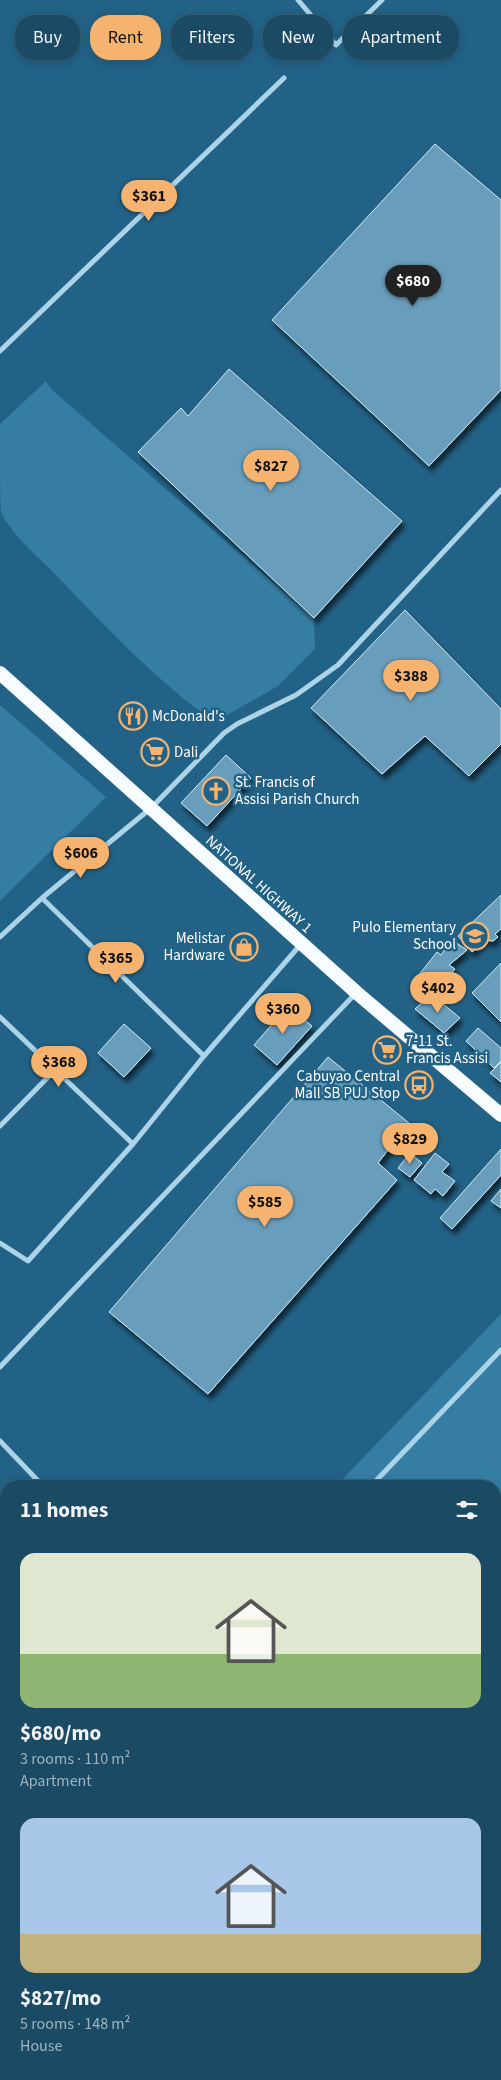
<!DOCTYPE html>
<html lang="en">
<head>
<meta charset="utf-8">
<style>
	body { margin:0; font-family:"Source Sans 3",sans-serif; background:#23516a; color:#f1f3f6; height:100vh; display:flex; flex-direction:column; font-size:19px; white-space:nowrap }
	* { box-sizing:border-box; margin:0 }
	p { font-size:16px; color:#9fb3bf }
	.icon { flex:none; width:28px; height:28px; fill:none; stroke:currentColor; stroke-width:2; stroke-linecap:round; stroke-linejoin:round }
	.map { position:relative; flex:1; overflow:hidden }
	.sheet { position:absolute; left:0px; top:1480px; width:501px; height:600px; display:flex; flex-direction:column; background:#1a4a64; border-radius:20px 20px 0 0; box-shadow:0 2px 8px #0003,0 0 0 1px #386278 }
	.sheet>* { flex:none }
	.guide { position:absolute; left:15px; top:15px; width:471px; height:45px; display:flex; gap:10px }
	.price { position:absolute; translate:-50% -42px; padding:0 11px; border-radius:18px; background:#f5b36f; color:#111; font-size:16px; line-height:32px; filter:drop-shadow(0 1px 2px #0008) }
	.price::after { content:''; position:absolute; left:50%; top:30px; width:15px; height:11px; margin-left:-8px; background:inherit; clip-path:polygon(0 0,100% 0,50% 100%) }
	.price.on { background:#222; color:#fff }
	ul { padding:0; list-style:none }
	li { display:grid; align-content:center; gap:10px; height:265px; padding:0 20px }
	li span { display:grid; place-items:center; height:155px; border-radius:15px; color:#555 }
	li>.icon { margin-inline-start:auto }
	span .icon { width:90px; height:90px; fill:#fffc; stroke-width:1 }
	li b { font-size:21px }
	h2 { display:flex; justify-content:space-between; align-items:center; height:60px; padding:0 20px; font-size:21px }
	.chip { padding:0 18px; border-radius:20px; background:#1a4a64; box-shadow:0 2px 8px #0003,0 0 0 1px #386278; font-size:18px; line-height:45px }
	.chip.on { background:#f5b36f; color:#111 }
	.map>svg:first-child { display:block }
	.green { fill:#367da3 }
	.building { fill:#679dbb; stroke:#d0eaf7; filter:url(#shadow) }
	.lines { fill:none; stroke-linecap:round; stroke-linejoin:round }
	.minor { stroke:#acd4e9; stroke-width:5 }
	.trunk { stroke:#f7fcfe; stroke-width:14 }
	.labels { text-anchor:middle; stroke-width:5; stroke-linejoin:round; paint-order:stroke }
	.poi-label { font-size:15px; fill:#fff; stroke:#226286; text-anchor:start }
	.street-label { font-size:15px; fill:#fff; stroke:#226286 }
</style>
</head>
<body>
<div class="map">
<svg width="501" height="2080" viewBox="0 0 501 2080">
	<defs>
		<filter id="shadow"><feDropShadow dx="3" dy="5.5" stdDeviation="2.5" flood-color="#0009"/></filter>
	</defs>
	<rect width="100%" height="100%" fill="#226286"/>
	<!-- green -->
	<path class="green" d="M46 381 50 388 314 618 315 649 278 686 215 722C157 682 102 623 53 572 35 554 12 535 1 512 0 502 0 439 0 424Z
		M0 705 106 797 0 901Z
		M501 1314V1570L495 1577V1486H336Z
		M495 1644 501 1649V1692L495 1687Z
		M6 1831V2074H184L192 2080H0V1838Z"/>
	<!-- building -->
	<path class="building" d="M435 144 501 200V390L429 466 272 320Z
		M229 369 402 521 314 618 138 452 181 408 188 416Z
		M405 610 501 709V744L469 776 425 736 382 774 311 708Z
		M226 755 251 778 207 826 181 803Z
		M501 895V929L495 934 498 937 493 941 485 940 472 952 458 936Z
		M452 940 467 950 449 965 455 969 426 999 411 985 437 952 441 955Z
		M501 963V1022L472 993Z
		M431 994 460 1018 444 1033 415 1009Z
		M288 1006 312 1026 277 1065 254 1045Z
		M124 1024 151 1048 124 1077 98 1053Z
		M478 1028 501 1048V1061L494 1068 466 1041Z
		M328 1057 409 1123 378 1163 397 1180 208 1394 109 1312Z
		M501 1062V1082L490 1073Z
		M501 1149V1175L452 1229 440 1218Z
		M410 1153 422 1163 410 1177 398 1168Z
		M435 1153 449 1164 442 1172 455 1181 443 1196 435 1189 431 1194 414 1180Z
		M501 1189V1208L491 1201Z"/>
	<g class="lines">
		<!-- minor -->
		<path class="minor" d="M298 0 336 45 382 0
			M0 351 284 78
			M42 898 204 1056
			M0 937 42 898 151 808 224 733 237 724 296 695 338 665 501 490
			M0 1017 133 1144
			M0 1126 56 1069
			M0 1243 28 1261 133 1144 204 1056 301 944
			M0 1367 356 993
			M0 1441 43 1486
			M371 1486 501 1350
			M0 1519 6 1526
			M495 1560 501 1552
			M0 1588 6 1594
			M0 1679 6 1686
			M0 1745 6 1752
			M495 1748 501 1751
			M0 1799 6 1792
			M495 1827 501 1819
			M495 1928 501 1921
			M495 1981 501 1986
			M495 2057 501 2062
			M253 2074 261 2080
			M342 2074 350 2080
			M429 2074 437 2080"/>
		<!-- trunk -->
		<path class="trunk" d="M0 673 357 993 501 1115"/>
	</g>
	<!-- icons -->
	<defs>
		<g id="restaurant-ring" transform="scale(1.4375)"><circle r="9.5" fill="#226286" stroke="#f5b36f" stroke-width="1.5"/><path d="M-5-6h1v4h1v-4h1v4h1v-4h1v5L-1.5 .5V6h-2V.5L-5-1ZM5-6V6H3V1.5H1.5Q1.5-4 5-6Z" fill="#f5b36f"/></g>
		<g id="supermarket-ring" transform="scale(1.4375)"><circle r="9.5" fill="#226286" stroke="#f5b36f" stroke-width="1.5"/><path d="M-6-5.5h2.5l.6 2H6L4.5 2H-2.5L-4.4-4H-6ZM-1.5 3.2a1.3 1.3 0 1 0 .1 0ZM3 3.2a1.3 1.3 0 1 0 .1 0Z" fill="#f5b36f"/></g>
		<g id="church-ring" transform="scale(1.4375)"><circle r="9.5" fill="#226286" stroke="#f5b36f" stroke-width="1.5"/><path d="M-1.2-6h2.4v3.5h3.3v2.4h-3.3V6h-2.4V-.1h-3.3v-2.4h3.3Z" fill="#f5b36f"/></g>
		<g id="school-ring" transform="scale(1.4375)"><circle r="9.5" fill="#226286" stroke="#f5b36f" stroke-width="1.5"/><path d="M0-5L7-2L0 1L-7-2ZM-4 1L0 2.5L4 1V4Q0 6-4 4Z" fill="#f5b36f"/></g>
		<g id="shop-ring" transform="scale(1.4375)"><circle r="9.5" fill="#226286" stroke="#f5b36f" stroke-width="1.5"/><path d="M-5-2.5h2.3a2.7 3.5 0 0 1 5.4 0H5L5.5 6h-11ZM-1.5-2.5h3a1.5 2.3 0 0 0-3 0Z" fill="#f5b36f"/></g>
		<g id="bus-ring" transform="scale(1.4375)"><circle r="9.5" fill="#226286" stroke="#f5b36f" stroke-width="1.5"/><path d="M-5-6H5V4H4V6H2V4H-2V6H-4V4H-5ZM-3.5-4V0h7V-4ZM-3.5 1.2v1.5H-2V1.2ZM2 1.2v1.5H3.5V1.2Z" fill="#f5b36f"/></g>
	</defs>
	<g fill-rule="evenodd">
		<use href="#restaurant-ring" x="133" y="716"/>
		<use href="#supermarket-ring" x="155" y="752"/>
		<use href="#church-ring" x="216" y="791"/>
		<use href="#school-ring" x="475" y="936"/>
		<use href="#shop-ring" x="244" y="947"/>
		<use href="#supermarket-ring" x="387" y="1050"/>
		<use href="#bus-ring" x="419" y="1085"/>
	</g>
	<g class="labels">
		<!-- poi labels -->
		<g class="poi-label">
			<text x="152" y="721">McDonald's</text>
			<text x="174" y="757">Dali</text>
			<text x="235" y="787">St. Francis of<tspan x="235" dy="17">Assisi Parish Church</tspan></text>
			<text x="456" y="932" text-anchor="end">Pulo Elementary<tspan x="456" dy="17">School</tspan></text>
			<text x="225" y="943" text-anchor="end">Melistar<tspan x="225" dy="17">Hardware</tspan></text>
			<text x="406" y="1046">7-11 St.<tspan x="406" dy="17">Francis Assisi</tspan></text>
			<text x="400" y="1081" text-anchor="end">Cabuyao Central<tspan x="400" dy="17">Mall SB PUJ Stop</tspan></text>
		</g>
		<!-- street labels -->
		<g class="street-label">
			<text transform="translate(259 884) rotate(42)" y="5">NATIONAL HIGHWAY 1</text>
		</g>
	</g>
</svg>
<b class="price" style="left:149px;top:222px">$361</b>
<b class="price on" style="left:413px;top:307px">$680</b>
<b class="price" style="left:271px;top:492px">$827</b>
<b class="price" style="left:411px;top:702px">$388</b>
<b class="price" style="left:81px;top:879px">$606</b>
<b class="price" style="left:116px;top:984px">$365</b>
<b class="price" style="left:438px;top:1014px">$402</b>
<b class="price" style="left:283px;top:1035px">$360</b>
<b class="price" style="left:59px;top:1088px">$368</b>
<b class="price" style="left:410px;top:1165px">$829</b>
<b class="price" style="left:265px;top:1228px">$585</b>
<div class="guide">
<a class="chip">Buy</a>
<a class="chip on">Rent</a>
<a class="chip">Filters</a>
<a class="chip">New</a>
<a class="chip">Apartment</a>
</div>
<section class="sheet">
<h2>11 homes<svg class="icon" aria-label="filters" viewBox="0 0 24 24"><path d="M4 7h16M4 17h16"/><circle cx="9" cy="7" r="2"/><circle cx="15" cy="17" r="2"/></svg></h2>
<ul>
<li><span style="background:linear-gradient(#dfe7d0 65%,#8fb573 0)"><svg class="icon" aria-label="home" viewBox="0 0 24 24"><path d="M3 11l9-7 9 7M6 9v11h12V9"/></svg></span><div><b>$680/mo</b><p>3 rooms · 110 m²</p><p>Apartment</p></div></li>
<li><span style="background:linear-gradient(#a9c7e8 75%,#c2b280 0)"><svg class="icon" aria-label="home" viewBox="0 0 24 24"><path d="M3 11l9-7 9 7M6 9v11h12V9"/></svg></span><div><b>$827/mo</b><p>5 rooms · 148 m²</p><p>House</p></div></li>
</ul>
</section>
</div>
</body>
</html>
